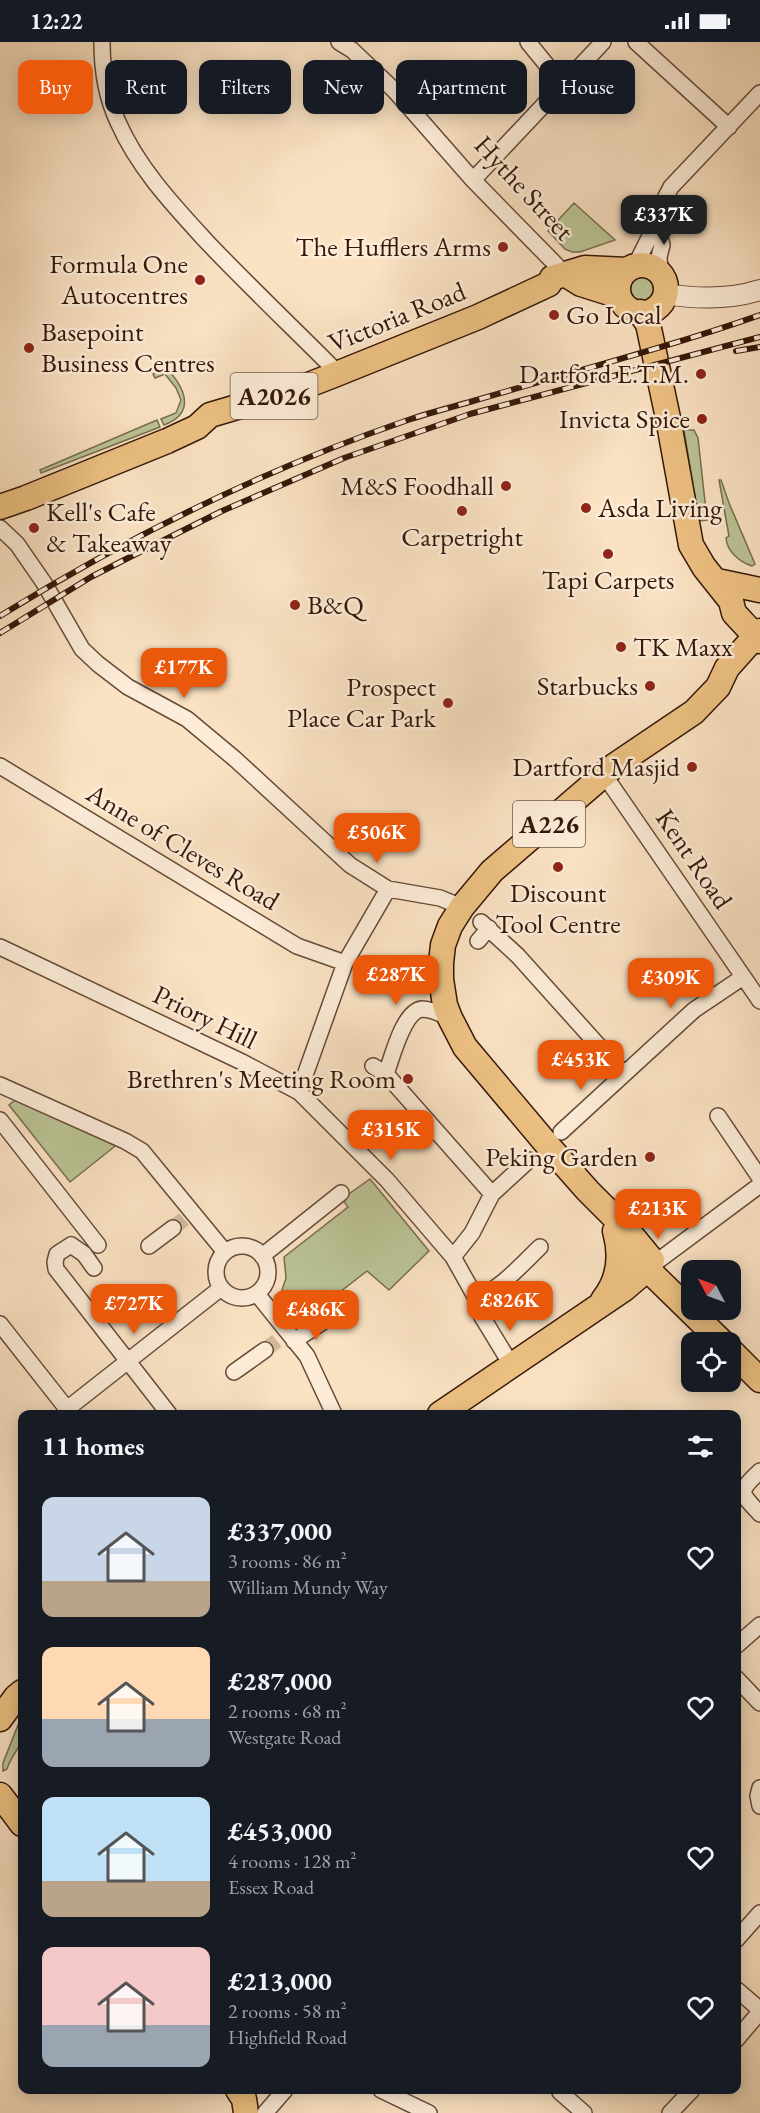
<!DOCTYPE html>
<html lang="en">
<head>
<meta charset="utf-8">
<style>
	body { margin:0; font-family:"EB Garamond",serif; background:#242831; color:#f1f3f6; height:100vh; display:flex; flex-direction:column; font-size:22px; white-space:nowrap }
	* { box-sizing:border-box; margin:0 }
	p { font-size:20px; color:#9ea1a6 }
	.icon { flex:none; width:33px; height:33px; fill:none; stroke:currentColor; stroke-width:2; stroke-linecap:round; stroke-linejoin:round }
	.map { position:relative; flex:1; overflow:hidden }
	.side { position:absolute; left:18px; top:1368px; width:723px; height:684px; display:flex; flex-direction:column; background:#171b24; border-radius:12px; box-shadow:0 3px 15px #0003 }
	.side>* { flex:none }
	.top-card { position:absolute; left:18px; top:18px; width:724px; height:54px; display:flex; gap:12px }
	.needle { width:39px; rotate:311deg }
	.buttons { position:absolute; left:681px; top:1218px; display:grid; gap:12px }
	.buttons a { display:grid; place-items:center; width:60px; height:60px; border-radius:12px; background:#171b24; box-shadow:0 3px 15px #0003; font-size:30px }
	.price { position:absolute; translate:-50% -51px; padding:0 14px; border-radius:12px; background:#ea580c; color:#fff; font-size:20px; line-height:39px; filter:drop-shadow(0 2px 3px #0008) }
	.price::after { content:''; position:absolute; left:50%; top:36px; width:18px; height:14px; margin-left:-9px; background:inherit; clip-path:polygon(0 0,100% 0,50% 100%) }
	.price.current { background:#222; color:#fff }
	ul { padding:0; list-style:none }
	li { display:flex; align-items:center; gap:18px; height:150px; padding:0 24px }
	li span { display:grid; place-items:center; flex:none; width:168px; height:120px; border-radius:12px; color:#555 }
	li>.icon { margin-inline-start:auto }
	span .icon { width:72px; height:72px; fill:#fffc; stroke-width:1 }
	li b { font-size:26px }
	h2 { display:flex; justify-content:space-between; align-items:center; height:72px; padding:0 24px; font-size:26px }
	.tag { padding:0 21px; border-radius:12px; background:#171b24; box-shadow:0 3px 15px #0003; font-size:21px; line-height:54px }
	.tag.current { background:#ea580c; color:#fff }
	.status { display:flex; justify-content:space-between; align-items:center; height:42px; padding:0 30px; background:#171b24; direction:ltr }
	.status svg { height:16px; fill:currentColor }
	.map>svg:first-child { display:block }
	.green { fill:#bbc496; stroke:#786e50; stroke-width:1.5 }
	.lines { fill:none; stroke-linecap:round; stroke-linejoin:round }
	.minor-tunnel { stroke:#d3b99e; stroke-width:15; stroke-dasharray:15 8; stroke-linecap:butt }
	.minor-casing { stroke:#664a38; stroke-width:18 }
	.tertiary-casing { stroke:#664a38; stroke-width:22 }
	.primary-casing { stroke:#351709; stroke-width:27 }
	.minor { stroke:#fcecd8; stroke-width:15 }
	.tertiary { stroke:#fcecd8; stroke-width:20 }
	.primary { stroke:#edc182; stroke-width:24 }
	.rail-casing { stroke:#351709; stroke-width:6 }
	.rail { stroke:#fcecd8; stroke-width:4; stroke-dasharray:11; stroke-linecap:butt }
	.poi-dot { fill:#8f2418; stroke:#fcecd8; stroke-width:2 }
	.labels { text-anchor:middle; stroke-width:5; stroke-linejoin:round; paint-order:stroke }
	.shield { fill:#fcecd8; stroke:#715747; stroke-width:1.5 }
	.shield-label { font-size:26px; font-weight:bold; fill:#351709 }
	.street-label { font-size:27px; fill:#351709; stroke:#fcecd8 }
	.poi-label { font-size:27px; fill:#351709; stroke:#fcecd8; text-anchor:end }
</style>
</head>
<body>
<div class="status"><b>12:22</b><svg viewBox="0 0 49 12"><path d="M0 12V9h3v3zM5 12V6h3v6zM10 12V3h3v9zM15 12V0h3v12zM26 1h20v11H26zM47 4h2v5h-2z"/></svg></div>
<div class="map">
<svg width="760" height="2071" viewBox="0 0 760 2071">
	<rect width="100%" height="100%" fill="#fae2c3"/>
	<filter id="stains"><feTurbulence type="fractalNoise" baseFrequency=".00333" numOctaves="4"/><feColorMatrix values="0 0 0 0 .2 0 0 0 0 .09 0 0 0 0 .02 0 0 0 .5 -.17"/></filter>
	<radialGradient id="worn" r=".72"><stop offset=".6" stop-color="#630" stop-opacity="0"/><stop offset="1" stop-color="#630" stop-opacity=".3"/></radialGradient>
	<!-- green -->
	<path class="green" d="M574 161 615 198 580 210H572L565 207 548 189Z
		M627 246a15 15 0 1 1 30 0a15 15 0 1 1-30 0Z
		M161 328 169 329C187 349 194 372 164 383L161 377 176 371 181 358 176 346 165 332 155 336 153 332Z
		M157 378 160 385 41 431 40 428Z
		M684 388H694L698 396 707 478 699 479Z
		M719 438H721L729 461 755 522 752 524C740 520 727 510 726 496L729 494Z
		M20 1054 119 1101 70 1140 9 1063Z
		M370 1137 429 1209 389 1248 367 1229 304 1278 281 1251 286 1236 284 1215 348 1165 342 1157Z
		M22 1673C23 1683 23 1694 19 1704 15 1712 10 1717 7 1727L3 1729V1721Z"/>
	<g class="lines">
		<!-- minor-tunnel -->
		<path class="minor-tunnel" d="M173 1186 184 1177
			M265 1308 279 1297"/>
		<!-- minor casing -->
		<g class="minor-casing">
			<path id="minor" d="M102 0C102 27 106 55 118 80 138 126 174 164 207 200 247 242 289 282 330 323L334 333
				M339 0 352 8 395 49 473 138 565 232
				M528 0 563 43
				M636 0 729 85
				M473 138 603 0
				M658 176V188L662 203 659 215 660 231
				M635 224 649 196 658 170 671 145 760 51
				M0 486 17 502 44 541 82 607 98 622 128 645 187 677 235 717 350 823 388 847 440 856 462 865
				M0 724 297 904 345 921
				M605 734 760 959
				M481 880 518 914 624 1032
				M478 899 489 886
				M0 905 242 1020 299 1050 387 1138 453 1215 476 1256 481 1273 512 1324
				M373 1024 386 1032 492 1152
				M386 1032C392 1016 403 969 422 967 432 967 441 972 450 976
				M0 1043 125 1099 142 1109 225 1210
				M299 1050 345 921 388 847
				M718 1074 760 1136
				M0 1078 98 1203
				M561 1090 694 968 743 935
				M149 1204 173 1186
				M216 1230a26 26 0 1 1 52 0a26 26 0 1 1-52 0Z
				M262 1214 341 1151
				M453 1215 472 1191 492 1152 529 1118
				M651 1224 760 1143
				M94 1226 84 1212 71 1203 57 1212 55 1220 56 1227 169 1372
				M257 1252 307 1314 334 1372
				M476 1256C502 1246 520 1224 540 1205
				M0 1282 71 1372
				M294 1299 327 1277
				M234 1330 265 1308
				M67 1367 221 1246
				M760 1429C737 1451 740 1450 760 1472
				M736 1604 760 1583
				M736 1636 760 1661
				M760 1746 758 1754 760 1764
				M736 1898 760 1871
				M736 1947 757 1965 758 1972 736 1998
				M381 2048 429 2071
				M563 2048 560 2050 584 2071
				M265 2071 285 2048
				M670 2071 692 2048"/>
		</g>
		<!-- tertiary casing -->
		<g class="tertiary-casing">
			<path id="tertiary" d="M665 252C697 257 729 258 760 248"/>
		</g>
		<!-- primary casing -->
		<g class="primary-casing">
			<path id="primary" d="M618 247a24 24 0 1 1 48 0a24 24 0 1 1-48 0Z
				M565 232 581 242 619 254
				M640 270 648 282 668 376 691 503 704 525 731 559 734 571 760 599
				M0 465 26 456 167 399 197 385 210 373 298 347 334 333 478 275 549 242 552 236 585 226 627 228
				M717 539 760 548
				M637 1217 722 1300
				M603 1258C620 1237 622 1214 615 1189
				M730 1308 760 1338
				M440 1372 624 1247 651 1224 652 1218 629 1190 588 1149 550 1106 465 1005 450 976 445 963 441 937V921L443 903 450 884 462 865 492 829 614 724 694 670 718 645 727 626 760 589
				M0 1677 16 1655 22 1650
				M0 1753 22 1782
				M238 2048 244 2057 246 2071"/>
		</g>
		<!-- minor -->
		<use href="#minor" class="minor"/>
		<!-- tertiary -->
		<use href="#tertiary" class="tertiary"/>
		<!-- primary -->
		<use href="#primary" class="primary"/>
		<!-- rail casing -->
		<g class="rail-casing">
			<path id="rail" d="M736 309 760 305
				M0 574C128 495 265 427 408 378 429 371 452 365 473 359 569 331 666 306 760 273
				M0 591 91 535 132 514 222 469 344 416 470 372 760 295"/>
		</g>
		<!-- rail -->
		<use href="#rail" class="rail"/>
	</g>
	<!-- markers -->
	<g class="poi-dot">
		<circle cx="503" cy="205" r="6"/>
		<circle cx="200" cy="238" r="6"/>
		<circle cx="554" cy="273" r="6"/>
		<circle cx="29" cy="306" r="6"/>
		<circle cx="701" cy="332" r="6"/>
		<circle cx="702" cy="377" r="6"/>
		<circle cx="506" cy="444" r="6"/>
		<circle cx="586" cy="466" r="6"/>
		<circle cx="462" cy="469" r="6"/>
		<circle cx="34" cy="486" r="6"/>
		<circle cx="608" cy="512" r="6"/>
		<circle cx="295" cy="563" r="6"/>
		<circle cx="621" cy="605" r="6"/>
		<circle cx="650" cy="644" r="6"/>
		<circle cx="448" cy="661" r="6"/>
		<circle cx="692" cy="725" r="6"/>
		<circle cx="558" cy="825" r="6"/>
		<circle cx="408" cy="1037" r="6"/>
		<circle cx="650" cy="1115" r="6"/>
	</g>
	<g class="labels">
		<!-- shield labels -->
		<g class="shield">
			<rect x="230.5" y="331" width="87" height="46" rx="4.5"/>
			<rect x="513" y="759" width="72" height="46" rx="4.5"/>
		</g>
		<g class="shield-label">
			<text x="274" y="363">A2026</text>
			<text x="549" y="791">A226</text>
		</g>
		<!-- street labels -->
		<g class="street-label">
			<text transform="translate(524 146) rotate(47)" y="9">Hythe Street</text>
			<text transform="translate(397 275) rotate(-22)" y="9">Victoria Road</text>
			<text transform="translate(183 805) rotate(31)" y="9">Anne of Cleves Road</text>
			<text transform="translate(694 817) rotate(56)" y="9">Kent Road</text>
			<text transform="translate(205 975) rotate(26)" y="9">Priory Hill</text>
		</g>
		<!-- poi labels -->
		<g class="poi-label">
			<text x="491" y="214">The Hufflers Arms</text>
			<text x="188" y="231">Formula One<tspan x="188" dy="31">Autocentres</tspan></text>
			<text x="566" y="282" text-anchor="start">Go Local</text>
			<text x="41" y="299" text-anchor="start">Basepoint<tspan x="41" dy="31">Business Centres</tspan></text>
			<text x="689" y="341">Dartford E.T.M.</text>
			<text x="690" y="386">Invicta Spice</text>
			<text x="494" y="453">M&amp;S Foodhall</text>
			<text x="598" y="475" text-anchor="start">Asda Living</text>
			<text x="46" y="479" text-anchor="start">Kell's Cafe<tspan x="46" dy="31">&amp; Takeaway</tspan></text>
			<text x="462" y="504" text-anchor="middle">Carpetright</text>
			<text x="608" y="547" text-anchor="middle">Tapi Carpets</text>
			<text x="307" y="572" text-anchor="start">B&amp;Q</text>
			<text x="633" y="614" text-anchor="start">TK Maxx</text>
			<text x="638" y="653">Starbucks</text>
			<text x="436" y="654">Prospect<tspan x="436" dy="31">Place Car Park</tspan></text>
			<text x="680" y="734">Dartford Masjid</text>
			<text x="558" y="860" text-anchor="middle">Discount<tspan x="558" dy="31">Tool Centre</tspan></text>
			<text x="396" y="1046">Brethren's Meeting Room</text>
			<text x="638" y="1124">Peking Garden</text>
		</g>
	</g>
	<rect width="100%" height="100%" filter="url(#stains)"/>
	<rect width="100%" height="100%" fill="url(#worn)"/>
</svg>
<div class="buttons">
<a><svg class="needle" viewBox="-14 -14 28 28"><path d="M0-13l5 13h-10z" fill="#e53935"/><path d="M0 13l5-13h-10z" fill="#9ea1a6"/></svg></a>
<a><svg class="icon" aria-label="locate" viewBox="0 0 24 24"><circle cx="12" cy="12" r="6"/><path d="M12 2v4M12 18v4M2 12h4M18 12h4"/></svg></a>
</div>
<b class="price current" style="left:664px;top:204px">£337K</b>
<b class="price" style="left:184px;top:657px">£177K</b>
<b class="price" style="left:377px;top:822px">£506K</b>
<b class="price" style="left:396px;top:964px">£287K</b>
<b class="price" style="left:671px;top:967px">£309K</b>
<b class="price" style="left:581px;top:1049px">£453K</b>
<b class="price" style="left:391px;top:1119px">£315K</b>
<b class="price" style="left:658px;top:1198px">£213K</b>
<b class="price" style="left:510px;top:1290px">£826K</b>
<b class="price" style="left:134px;top:1293px">£727K</b>
<b class="price" style="left:316px;top:1299px">£486K</b>
<div class="top-card">
<a class="tag current">Buy</a>
<a class="tag">Rent</a>
<a class="tag">Filters</a>
<a class="tag">New</a>
<a class="tag">Apartment</a>
<a class="tag">House</a>
</div>
<section class="side">
<h2>11 homes<svg class="icon" aria-label="filters" viewBox="0 0 24 24"><path d="M4 7h16M4 17h16"/><circle cx="9" cy="7" r="2"/><circle cx="15" cy="17" r="2"/></svg></h2>
<ul>
<li><span style="background:linear-gradient(#c9d6e8 70%,#b9a48a 0)"><svg class="icon" aria-label="home" viewBox="0 0 24 24"><path d="M3 11l9-7 9 7M6 9v11h12V9"/></svg></span><div><b>£337,000</b><p>3 rooms · 86 m²</p><p>William Mundy Way</p></div><svg class="icon" aria-label="heart" viewBox="0 0 24 24"><path d="M12 20l-8-8c-3-5 5-10 8-4 3-6 11-1 8 4z"/></svg></li>
<li><span style="background:linear-gradient(#ffd9b3 60%,#9aa5b1 0)"><svg class="icon" aria-label="home" viewBox="0 0 24 24"><path d="M3 11l9-7 9 7M6 9v11h12V9"/></svg></span><div><b>£287,000</b><p>2 rooms · 68 m²</p><p>Westgate Road</p></div><svg class="icon" aria-label="heart" viewBox="0 0 24 24"><path d="M12 20l-8-8c-3-5 5-10 8-4 3-6 11-1 8 4z"/></svg></li>
<li><span style="background:linear-gradient(#bfe0f5 70%,#b9a48a 0)"><svg class="icon" aria-label="home" viewBox="0 0 24 24"><path d="M3 11l9-7 9 7M6 9v11h12V9"/></svg></span><div><b>£453,000</b><p>4 rooms · 128 m²</p><p>Essex Road</p></div><svg class="icon" aria-label="heart" viewBox="0 0 24 24"><path d="M12 20l-8-8c-3-5 5-10 8-4 3-6 11-1 8 4z"/></svg></li>
<li><span style="background:linear-gradient(#f6c9c9 65%,#9aa5b1 0)"><svg class="icon" aria-label="home" viewBox="0 0 24 24"><path d="M3 11l9-7 9 7M6 9v11h12V9"/></svg></span><div><b>£213,000</b><p>2 rooms · 58 m²</p><p>Highfield Road</p></div><svg class="icon" aria-label="heart" viewBox="0 0 24 24"><path d="M12 20l-8-8c-3-5 5-10 8-4 3-6 11-1 8 4z"/></svg></li>
</ul>
</section>
</div>
</body>
</html>
